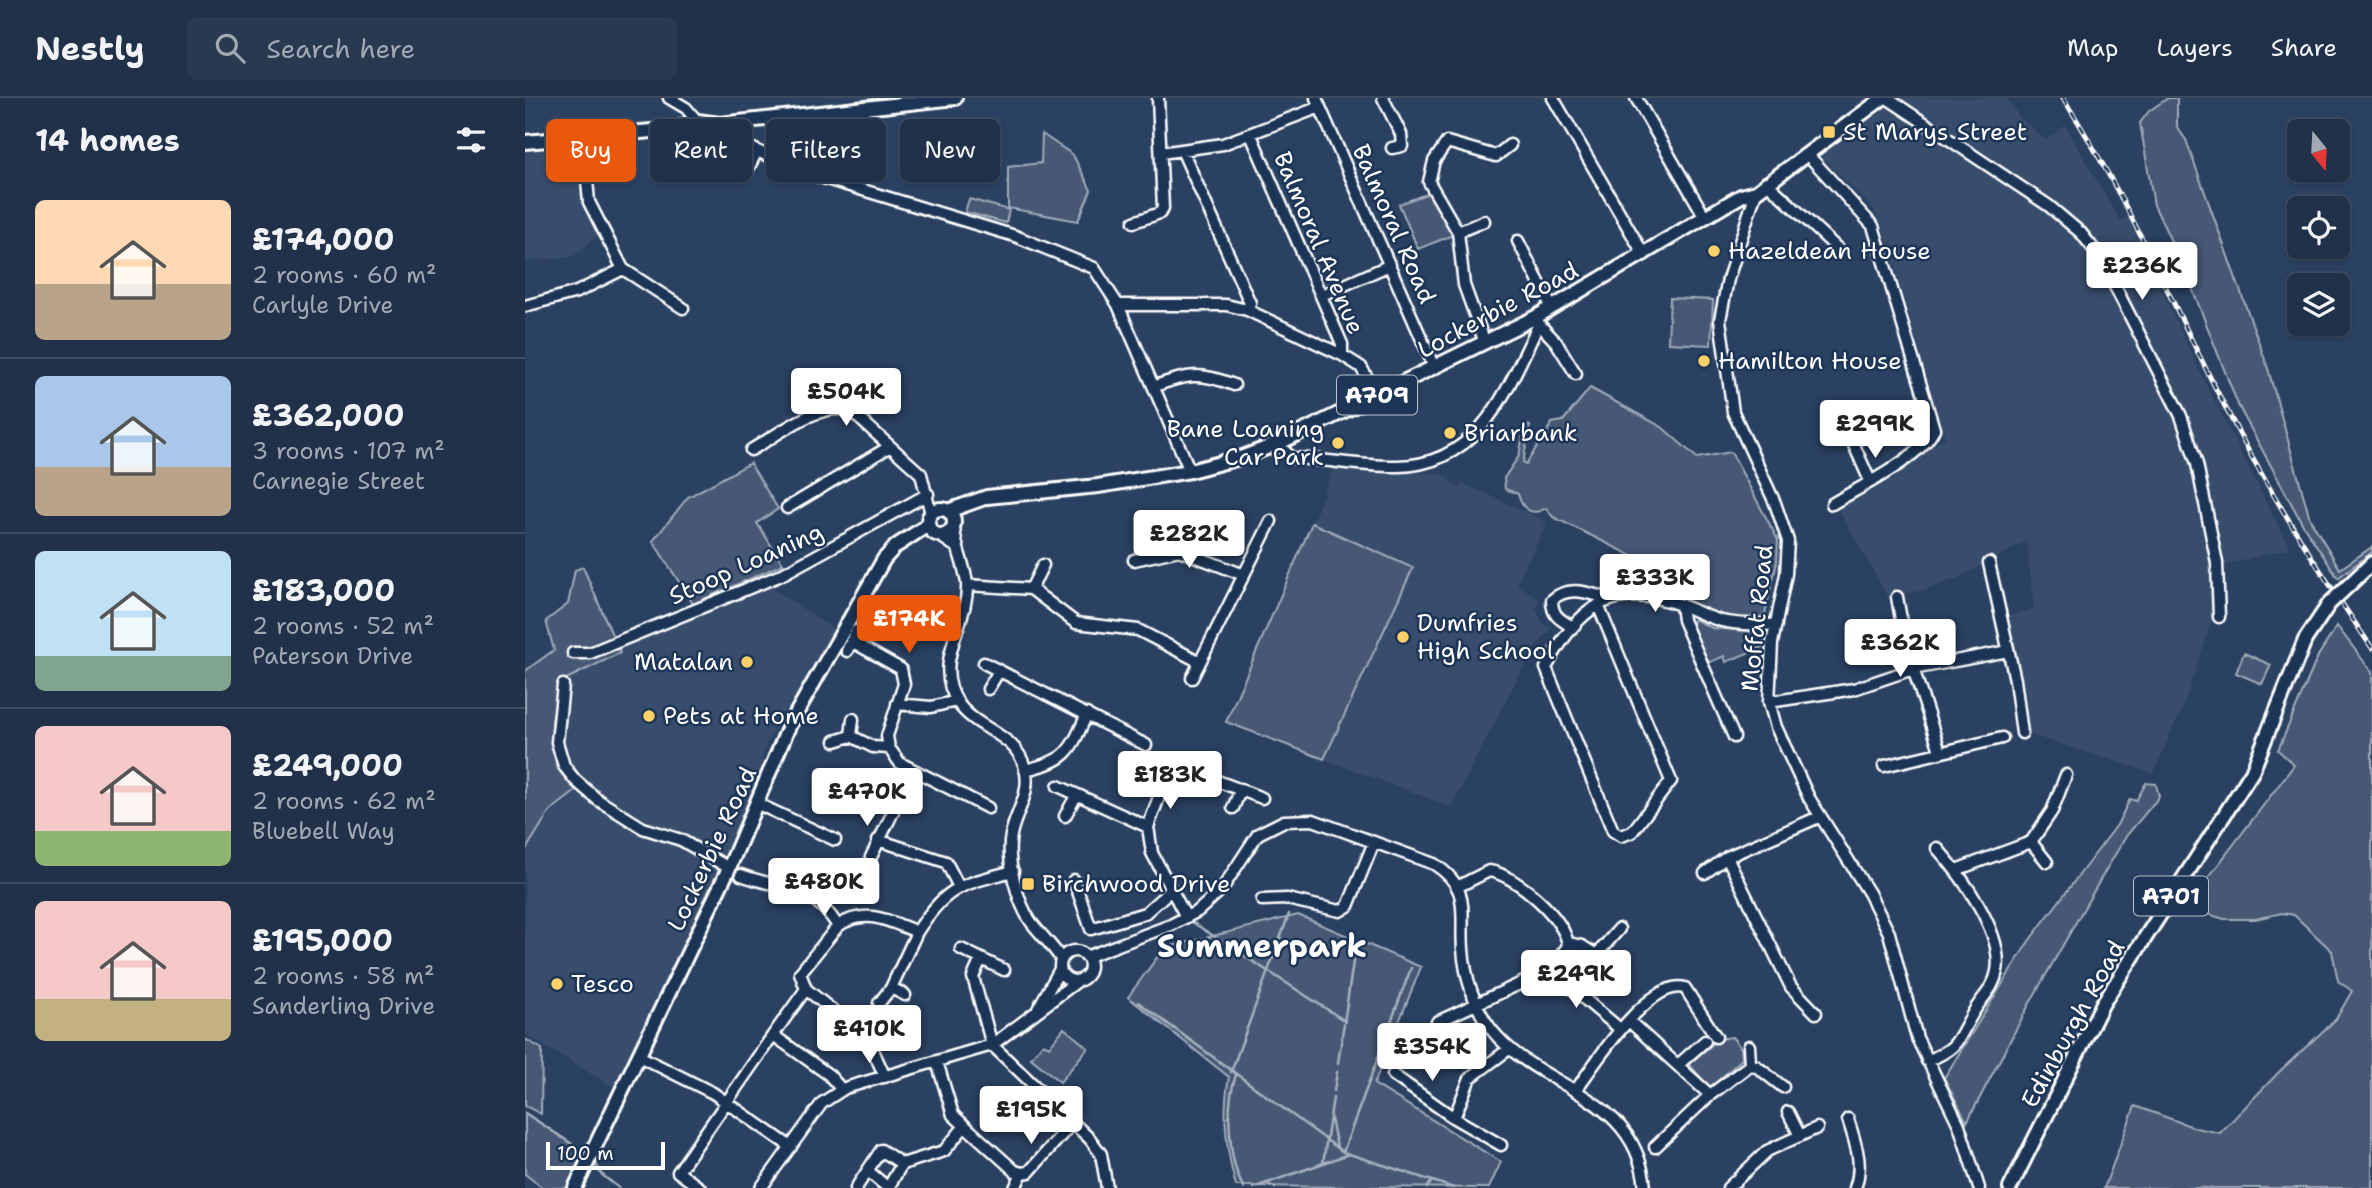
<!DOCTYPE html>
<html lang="en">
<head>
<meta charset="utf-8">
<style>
	body { margin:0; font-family:"Shantell Sans",sans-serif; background:#283950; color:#f1f3f6; height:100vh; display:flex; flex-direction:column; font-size:26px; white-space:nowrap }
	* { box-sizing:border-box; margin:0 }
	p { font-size:23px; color:#a2a9b4 }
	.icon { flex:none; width:38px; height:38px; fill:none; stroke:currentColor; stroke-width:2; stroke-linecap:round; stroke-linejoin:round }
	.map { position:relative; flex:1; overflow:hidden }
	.drawer { display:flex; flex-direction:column; background:#203149; width:525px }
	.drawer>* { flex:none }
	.top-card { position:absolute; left:21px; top:21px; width:665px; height:63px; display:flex; gap:14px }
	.needle { width:46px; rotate:162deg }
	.controls { position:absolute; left:1762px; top:21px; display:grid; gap:14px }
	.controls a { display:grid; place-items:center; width:63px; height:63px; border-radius:10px; background:#203149; box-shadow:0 2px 5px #0004,0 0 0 2px #3d4c61; font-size:35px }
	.scale { position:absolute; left:21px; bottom:18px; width:119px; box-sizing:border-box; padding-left:7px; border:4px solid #fff; border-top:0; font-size:19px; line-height:24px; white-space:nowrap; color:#fff; -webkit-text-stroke:5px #1d3557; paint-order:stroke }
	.price { position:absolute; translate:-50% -60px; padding:0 16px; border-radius:7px; background:#fff; color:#222; font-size:23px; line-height:46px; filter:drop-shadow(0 2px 4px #0008) }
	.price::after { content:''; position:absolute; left:50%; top:42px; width:21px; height:16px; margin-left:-10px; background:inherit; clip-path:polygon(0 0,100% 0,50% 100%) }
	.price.selected { background:#ea580c; color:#fff }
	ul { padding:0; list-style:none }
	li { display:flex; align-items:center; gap:21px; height:175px; padding:0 35px }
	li+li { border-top:2px solid #3d4c61 }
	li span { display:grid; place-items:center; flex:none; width:196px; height:140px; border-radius:10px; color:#555 }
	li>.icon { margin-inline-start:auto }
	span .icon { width:84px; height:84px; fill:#fffc; stroke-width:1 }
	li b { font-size:30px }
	h2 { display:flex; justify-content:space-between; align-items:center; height:84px; padding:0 35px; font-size:30px }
	.pill { padding:0 24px; border-radius:10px; background:#203149; box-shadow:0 2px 5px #0004,0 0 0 2px #3d4c61; font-size:24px; line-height:63px }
	.pill.selected { background:#ea580c; color:#fff }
	header { display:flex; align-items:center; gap:42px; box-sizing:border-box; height:98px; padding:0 35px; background:#203149; border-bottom:2px solid #3d4c61 }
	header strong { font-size:33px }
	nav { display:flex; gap:38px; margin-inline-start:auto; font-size:24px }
	.search { width:490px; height:63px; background:#283950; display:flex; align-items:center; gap:18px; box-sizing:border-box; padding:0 24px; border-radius:10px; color:#a2a9b4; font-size:26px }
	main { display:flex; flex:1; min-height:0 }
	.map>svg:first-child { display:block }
	.built { fill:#394e6c }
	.green { fill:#465975; stroke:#a2acba; stroke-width:2 }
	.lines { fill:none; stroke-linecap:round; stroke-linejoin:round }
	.stream { stroke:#a7b1be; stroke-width:2.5 }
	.minor-casing { stroke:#fff; stroke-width:15 }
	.major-casing { stroke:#fff; stroke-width:18 }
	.minor { stroke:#1d3557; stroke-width:10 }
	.major { stroke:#1d3557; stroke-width:12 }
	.rail-casing { stroke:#fff; stroke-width:5 }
	.rail { stroke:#1d3557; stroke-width:2.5; stroke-dasharray:8; stroke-linecap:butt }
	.major-bridge-casing { stroke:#fff; stroke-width:18; stroke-linecap:butt }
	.major-bridge { stroke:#1d3557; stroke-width:12 }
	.poi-dot { fill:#ffd166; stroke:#1d3557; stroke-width:2.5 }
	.labels { text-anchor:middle; stroke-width:5; stroke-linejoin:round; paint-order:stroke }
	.shield { fill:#1d3557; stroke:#bbc2cd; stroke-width:2 }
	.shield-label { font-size:23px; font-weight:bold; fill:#fff }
	.poi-label { font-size:24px; fill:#fff; stroke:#1d3557; text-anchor:start }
	.street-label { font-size:24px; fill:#fff; stroke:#1d3557 }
	.district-label { font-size:32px; font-weight:bold; fill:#fff; stroke:#1d3557 }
</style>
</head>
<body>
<header>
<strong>Nestly</strong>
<div class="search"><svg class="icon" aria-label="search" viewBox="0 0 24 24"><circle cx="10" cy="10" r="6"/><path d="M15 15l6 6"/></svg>Search here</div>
<nav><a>Map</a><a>Layers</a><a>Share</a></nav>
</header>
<main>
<section class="drawer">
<h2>14 homes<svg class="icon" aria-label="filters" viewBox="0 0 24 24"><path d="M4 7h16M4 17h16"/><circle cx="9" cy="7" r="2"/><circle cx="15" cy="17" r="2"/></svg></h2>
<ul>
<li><span style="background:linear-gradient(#ffd9b3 60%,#b9a48a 0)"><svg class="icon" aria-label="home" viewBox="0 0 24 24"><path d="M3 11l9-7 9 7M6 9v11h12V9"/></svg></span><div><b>£174,000</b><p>2 rooms · 60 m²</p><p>Carlyle Drive</p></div></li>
<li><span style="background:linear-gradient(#a9c7e8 65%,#b9a48a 0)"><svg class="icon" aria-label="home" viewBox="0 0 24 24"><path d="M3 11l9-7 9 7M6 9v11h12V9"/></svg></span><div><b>£362,000</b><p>3 rooms · 107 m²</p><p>Carnegie Street</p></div></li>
<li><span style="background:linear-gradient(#bfe0f5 75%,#7fa58c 0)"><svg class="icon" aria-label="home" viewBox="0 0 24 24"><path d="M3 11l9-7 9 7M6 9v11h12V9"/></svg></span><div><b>£183,000</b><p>2 rooms · 52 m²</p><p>Paterson Drive</p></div></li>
<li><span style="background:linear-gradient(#f6c9c9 75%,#8fb573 0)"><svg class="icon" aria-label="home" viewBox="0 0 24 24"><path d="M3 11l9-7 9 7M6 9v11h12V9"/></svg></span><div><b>£249,000</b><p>2 rooms · 62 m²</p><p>Bluebell Way</p></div></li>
<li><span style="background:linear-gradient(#f6c9c9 70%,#c2b280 0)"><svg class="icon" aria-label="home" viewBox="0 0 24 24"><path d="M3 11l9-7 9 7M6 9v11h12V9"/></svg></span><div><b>£195,000</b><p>2 rooms · 58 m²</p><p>Sanderling Drive</p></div></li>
</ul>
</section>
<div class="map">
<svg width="1847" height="1090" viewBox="0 0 1847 1090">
	<rect width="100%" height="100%" fill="#2a4161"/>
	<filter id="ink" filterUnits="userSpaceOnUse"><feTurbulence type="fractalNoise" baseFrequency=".0143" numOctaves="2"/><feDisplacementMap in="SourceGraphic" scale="14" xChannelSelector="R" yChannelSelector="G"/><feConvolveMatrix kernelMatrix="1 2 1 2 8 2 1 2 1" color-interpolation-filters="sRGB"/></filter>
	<g filter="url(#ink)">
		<!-- built -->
		<path class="built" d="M1371 0H1481L1495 20 1521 42 1540 27 1595 123 1603 120 1679 283 1765 450 1685 471 1688 519 1660 604 1628 675 1503 636 1496 576 1481 519 1509 511 1502 443 1435 479 1403 491 1363 499 1311 408 1420 340 1358 129 1349 112 1293 55 1356 15Z
			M42 51 53 57 64 120 72 138 47 159 0 163V54Z
			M808 370 917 376 935 391 938 385 1022 424 992 486 1014 501 1011 512 1018 525 1026 531 1011 548 993 579 926 709 701 624 783 436Z
			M241 486 310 532 242 645 229 690 185 791 90 990 0 936V755L27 714 54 693 32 665 28 623 35 585 96 556 94 549Z"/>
		<!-- green -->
		<path class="green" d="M1643 0H1652V29L1661 42 1742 267 1785 421 1815 471 1847 449V454L1813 480 1778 427 1714 309 1661 175 1629 107 1615 25 1624 13Z
			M517 36 548 57 566 92 553 123 483 110V69L516 65Z
			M904 95 928 137 893 151 874 106Z
			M444 101 484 112 481 125 440 114Z
			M1145 200 1188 202 1186 247 1143 245Z
			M1065 290 1137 329 1172 360 1206 354 1253 442 1252 464 1240 516C1213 535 1169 508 1144 496L1151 488 1112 460 1028 419 1021 410C1006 419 997 411 993 396L980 391 979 380 994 358 1000 327 1005 328 998 364 1001 366 1027 325 1038 323Z
			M225 365 253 411 232 425 258 466 168 506 128 443 163 399Z
			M787 425 888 470 799 661 701 624Z
			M58 469 95 555 33 585 27 624 31 666 51 693 25 713 0 753V573L29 552 21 523 43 506 50 472Z
			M1169 521 1187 530 1232 534 1238 540 1237 549 1201 564 1199 558 1181 566 1165 528Z
			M1812 528 1847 574V1090H1579L1610 1008 1671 1030 1695 1035 1754 974 1811 921 1827 893 1813 883 1807 853 1769 817 1757 815 1730 821H1699L1661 809 1769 667 1753 652 1793 558Z
			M1719 555 1746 567 1737 586 1711 575Z
			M1621 685 1631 686 1634 699 1602 737 1582 770 1506 903 1442 1024 1419 980 1504 843 1592 727 1605 701 1611 703Z
			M773 817 896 869 849 986 976 1064 964 1090 711 1088C701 1053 697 1015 704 979L603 899 639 850Z
			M539 930 563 950 535 984 506 960 518 945 524 949Z
			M1207 939 1216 950 1217 961 1185 990 1164 966 1194 941Z
			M0 941 17 951 16 1016 0 1008Z
			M0 1015 62 1056 43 1090H18L0 1076Z"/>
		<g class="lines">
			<!-- stream -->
			<path class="stream" d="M667 824 820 923
				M613 904 818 1054 929 1090
				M813 965 831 844
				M706 974 764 816
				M711 977C700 1006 703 1064 719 1090
				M809 993 812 974
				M0 1015 62 1056
				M806 1021 812 1049
				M818 1054 886 870
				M798 1065 808 1000
				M71 1066 76 1076 94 1090
				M742 1085 750 1090
				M728 1090 824 1056
				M902 1090 907 1083"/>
			<!-- minor casing -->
			<g class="minor-casing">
				<path id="minor" d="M144 0 161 10 172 23
					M791 0 909 269
					M858 0 876 36 877 48 867 50
					M1028 0 1119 157
					M1111 0 1180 119
					M1362 0 1524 108 1556 135 1575 159 1656 318 1672 366 1692 465 1694 519
					M195 26 211 43 275 73 490 138 569 170 593 207 665 373
					M726 37 817 246V257L836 269 852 297
					M58 39 64 104 98 171 158 210
					M657 52 725 205 722 212
					M636 55 698 46 795 9
					M1282 56 1348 128 1409 331C1398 359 1333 390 1307 406
					M189 63 222 73 232 53
					M1241 84 1313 151
					M1231 94 1203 181 1195 222 1208 314 1250 405 1263 443 1261 476 1247 545 1244 604 1251 629 1284 700 1344 795 1364 835 1392 940 1434 1027 1454 1090
					M609 124 635 115 638 110 633 0
					M933 134 959 123
					M993 143 1027 210
					M797 197 865 167
					M593 207H701L722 212 817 257
					M0 208 52 194 98 171
					M1014 226 1031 244 1051 276
					M960 245 939 187 933 134 904 84 909 63 922 44 971 58 985 47
					M630 288C663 276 675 274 709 287
					M1316 318 1345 383
					M752 346 767 360C802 361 838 369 873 368 957 367 983 288 1014 226L1011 219
					M226 352C253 337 295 302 326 313L396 376 406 416
					M262 410 364 349
					M429 429C430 450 440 466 442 486 444 526 406 563 433 605 452 633 490 634 500 670 507 696 490 714 486 737 481 761 492 804 506 824 516 837 528 848 536 861
					M415 438 430 448
					M609 462 654 452 719 477
					M1464 465 1490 582 1497 635
					M442 487 506 491 551 525 613 532 675 564
					M506 491 518 467
					M1372 499 1381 549 1415 653
					M1073 507 1146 683 1107 734 1096 738 1088 733 1021 570C1053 509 1086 483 1156 507 1171 512 1186 522 1202 524 1218 527 1235 526 1251 527
					M1156 507 1158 522 1209 639
					M1046 528C1034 521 1027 517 1027 502 1044 486 1065 496 1086 501
					M326 543 376 571 379 586 362 638 364 650 375 665 463 710
					M322 553 331 533
					M48 555H65L256 477 403 396
					M459 565 621 647
					M667 580 746 423
					M38 587 32 644 39 668 50 682 73 702 118 730 156 742 204 770
					M463 591 474 573
					M1244 604 1329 591 1388 571 1483 553
					M372 606 406 609 432 603
					M328 621 326 638 348 649 364 650
					M310 643 326 638
					M1359 668 1477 640
					M500 672C543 662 545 654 562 616
					M533 688 623 729
					M233 706 310 742
					M708 710 716 691
					M540 718 551 698
					M353 742 421 764 434 789
					M1506 744 1522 764
					M346 759 368 714
					M1202 759 1266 889 1291 915
					M1431 772 1506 744 1527 713 1541 677
					M1180 775 1202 759 1294 719
					M216 777C260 793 284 784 313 828
					M549 782 566 831 620 815 646 792
					M737 802 762 801 815 813 823 808 849 744
					M661 819 627 755 623 729 642 677 650 672 661 671 737 700
					M1043 845 1057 848 1071 857
					M436 851 479 872
					M535 868a15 15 0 1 1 30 0a15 15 0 1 1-30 0Z
					M561 859 646 827 673 813 697 791 733 736 759 723 788 722 909 766C947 790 935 814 938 851 940 878 949 909 966 931 1013 992 1112 994 1120 1090
					M456 861 448 879 467 947 565 1041 576 1056 582 1090
					M1059 871 1094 831
					M1025 872 1095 931
					M366 890 380 897
					M354 905 366 890 392 834
					M513 911 535 871
					M1104 923 1185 997
					M912 924 1025 872 1043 848C1042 822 990 776 964 773L932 789
					M248 937 281 891
					M1224 948 1225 967
					M114 958 188 995 266 1049
					M1402 963C1436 948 1430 945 1448 915 1456 900 1469 891 1472 873 1479 835 1436 777 1412 750
					M412 964 428 1017 490 1073 497 1075
					M1154 966 1180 943
					M868 977 929 1020
					M360 979 343 941 281 891 275 875 313 828C340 809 364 823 392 834 422 787 436 787 488 773
					M1051 992C1069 966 1125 880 1160 890L1191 939
					M1263 1014 1275 1038
					M1323 1021C1330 1045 1339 1065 1330 1090
					M976 1047 929 1020 945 980 984 951
					M1130 1049 1185 997 1225 967 1231 968 1258 989
					M343 1073 363 1090
					M175 1090 153 1074 248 937 304 977 317 992
					M236 1090 297 1005 320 990 467 947 554 882
					M331 1090 356 1052 377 1066 419 1053 439 1029
					M363 1090 377 1066
					M490 1090 497 1075 504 1074 546 1026
					M1203 1090 1242 1053 1292 1030"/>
			</g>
			<!-- major casing -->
			<g class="major-casing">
				<path id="major" d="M0 44 150 31 172 23 195 26 430 0
					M403 424a13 13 0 1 1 26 0a13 13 0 1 1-26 0Z
					M423 413 462 399 573 388 665 373 718 359 752 346 1011 219 1180 119 1216 98 1231 94 1358 0
					M1822 489 1847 465
					M50 1090 204 770 264 628 359 461 371 448 403 427
					M1485 1090 1578 905 1727 674 1780 542 1804 506"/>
			</g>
			<!-- minor -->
			<use href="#minor" class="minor"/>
			<!-- major -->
			<use href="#major" class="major"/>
			<!-- rail casing -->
			<g class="rail-casing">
				<path id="rail" d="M1538 0C1605 103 1651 216 1708 324 1749 403 1797 477 1847 550"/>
			</g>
			<!-- rail -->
			<use href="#rail" class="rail"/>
			<!-- major-bridge casing -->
			<g class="major-bridge-casing">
				<path id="major-bridge" d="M1804 506 1822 489"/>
			</g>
			<!-- major-bridge -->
			<use href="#major-bridge" class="major-bridge"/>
		</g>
	</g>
	<!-- markers -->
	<g class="poi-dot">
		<rect x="1297" y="27" width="14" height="14" rx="3.5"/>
		<circle cx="1189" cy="153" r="7"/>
		<circle cx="1179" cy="263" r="7"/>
		<circle cx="925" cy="335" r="7"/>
		<circle cx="813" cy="345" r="7"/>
		<circle cx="878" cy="539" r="7"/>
		<circle cx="222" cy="564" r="7"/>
		<circle cx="124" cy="618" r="7"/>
		<rect x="496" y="779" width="14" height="14" rx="3.5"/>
		<circle cx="32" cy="886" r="7"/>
	</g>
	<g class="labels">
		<!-- shield labels -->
		<g class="shield">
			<rect x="812" y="277.5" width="80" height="39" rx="5"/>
			<rect x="1609" y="778.5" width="74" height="39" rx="5"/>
		</g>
		<g class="shield-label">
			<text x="852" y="305">A709</text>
			<text x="1646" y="806">A701</text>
		</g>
		<!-- poi labels -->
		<g class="poi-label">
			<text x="1318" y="42">St Marys Street</text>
			<text x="1203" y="161">Hazeldean House</text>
			<text x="1193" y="271">Hamilton House</text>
			<text x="799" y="339" text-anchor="end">Bane Loaning<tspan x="799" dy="28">Car Park</tspan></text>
			<text x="939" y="343">Briarbank</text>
			<text x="892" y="533">Dumfries<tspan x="892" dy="28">High School</tspan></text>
			<text x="208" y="572" text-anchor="end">Matalan</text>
			<text x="138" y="626">Pets at Home</text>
			<text x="517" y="794">Birchwood Drive</text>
			<text x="46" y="894">Tesco</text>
		</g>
		<!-- street labels -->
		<g class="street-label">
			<text transform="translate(869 126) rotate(66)" y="8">Balmoral Road</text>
			<text transform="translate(794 145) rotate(67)" y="8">Balmoral Avenue</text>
			<text transform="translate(973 212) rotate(-28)" y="8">Lockerbie Road</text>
			<text transform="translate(221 466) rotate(-24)" y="8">Stoop Loaning</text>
			<text transform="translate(1232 520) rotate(-84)" y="8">Moffat Road</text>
			<text transform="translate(187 751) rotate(-65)" y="8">Lockerbie Road</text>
			<text transform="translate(1548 926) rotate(-61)" y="8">Edinburgh Road</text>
		</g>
		<!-- district labels -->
		<g class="district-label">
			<text x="737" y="859">Summerpark</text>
		</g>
	</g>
</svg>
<div class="controls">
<a><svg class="needle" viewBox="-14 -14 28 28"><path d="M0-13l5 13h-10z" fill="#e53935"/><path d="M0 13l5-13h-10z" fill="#a2a9b4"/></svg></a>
<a><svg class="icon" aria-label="locate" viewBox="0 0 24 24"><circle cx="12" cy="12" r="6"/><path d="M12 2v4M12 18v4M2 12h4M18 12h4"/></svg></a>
<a><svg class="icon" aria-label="layers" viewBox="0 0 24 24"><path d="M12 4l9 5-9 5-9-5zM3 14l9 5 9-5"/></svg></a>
</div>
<div class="scale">100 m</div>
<b class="price" style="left:1617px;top:204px">£236K</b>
<b class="price" style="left:321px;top:330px">£504K</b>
<b class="price" style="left:1350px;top:362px">£299K</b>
<b class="price" style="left:664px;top:472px">£282K</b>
<b class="price" style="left:1130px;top:516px">£333K</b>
<b class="price selected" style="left:384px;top:557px">£174K</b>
<b class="price" style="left:1375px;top:581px">£362K</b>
<b class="price" style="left:645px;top:713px">£183K</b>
<b class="price" style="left:342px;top:730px">£470K</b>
<b class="price" style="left:299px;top:820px">£480K</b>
<b class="price" style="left:1051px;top:912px">£249K</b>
<b class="price" style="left:344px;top:967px">£410K</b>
<b class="price" style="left:907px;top:985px">£354K</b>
<b class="price" style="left:506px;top:1048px">£195K</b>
<div class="top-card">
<a class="pill selected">Buy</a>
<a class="pill">Rent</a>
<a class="pill">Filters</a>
<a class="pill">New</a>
</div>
</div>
</main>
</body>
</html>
